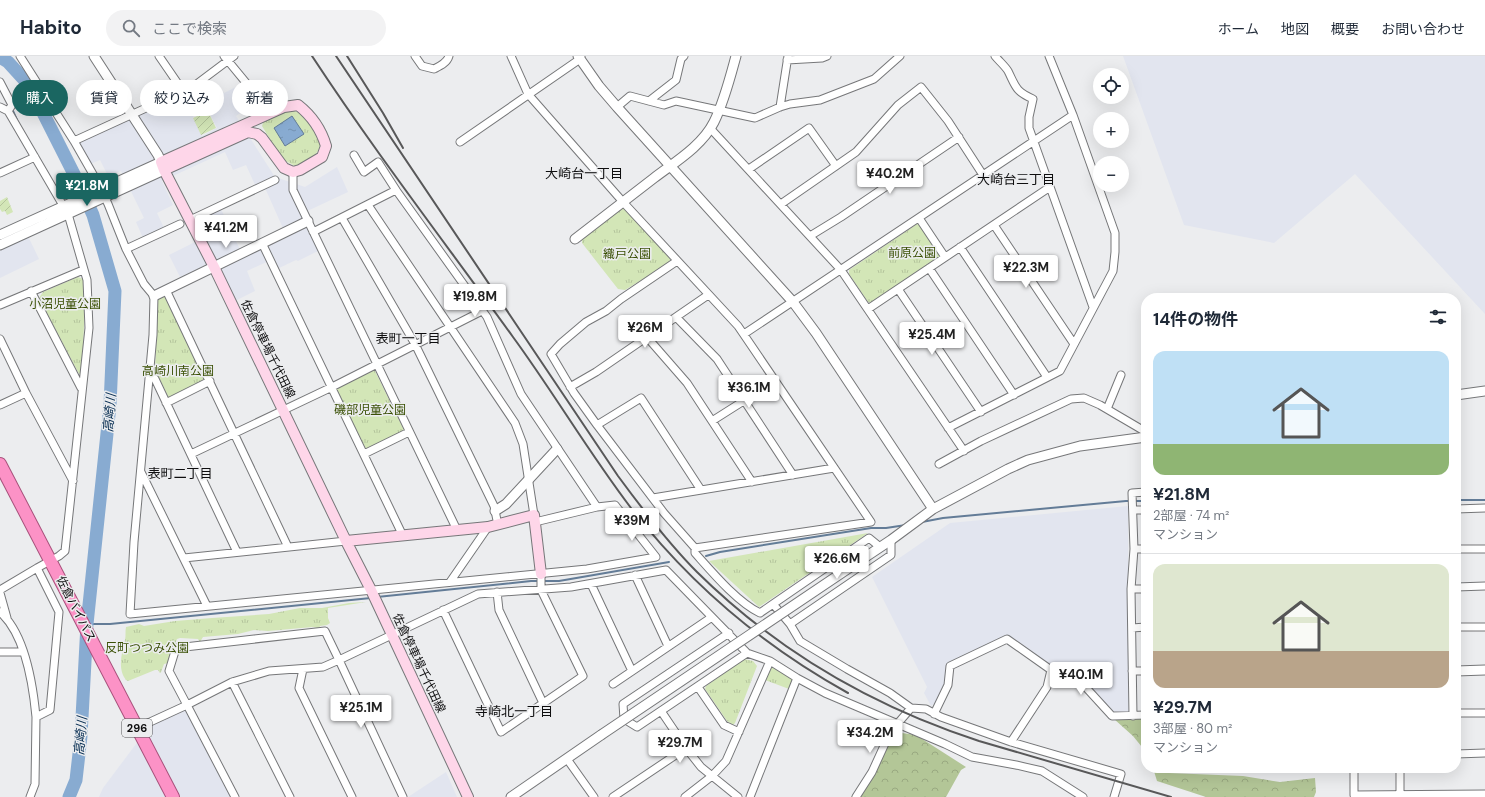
<!DOCTYPE html>
<html lang="ja">
<head>
<meta charset="utf-8">
<style>
	body { margin:0; font-family:"DM Sans","Noto Sans JP",sans-serif; background:#f2f2f3; color:#1f2937; height:100vh; display:flex; flex-direction:column; font-size:15px; white-space:nowrap }
	* { box-sizing:border-box; margin:0 }
	p { font-size:13px; color:#747a83 }
	.icon { flex:none; width:22px; height:22px; fill:none; stroke:currentColor; stroke-width:2; stroke-linecap:round; stroke-linejoin:round }
	.map { position:relative; flex:1; overflow:hidden }
	.side { position:absolute; left:1141px; top:237px; width:320px; height:480px; display:flex; flex-direction:column; background:#fff; border-radius:16px; box-shadow:0 4px 16px #0002 }
	.side>* { flex:none }
	.guide { position:absolute; left:12px; top:24px; width:380px; height:36px; display:flex; gap:8px }
	.fabs { position:absolute; left:1093px; top:12px; display:grid; gap:8px }
	.fabs a { display:grid; place-items:center; width:36px; height:36px; border-radius:50%; background:#fff; box-shadow:0 4px 16px #0002; font-size:20px }
	.price { position:absolute; translate:-50% -34px; padding:0 9px; border-radius:4px; background:#fff; color:#222; font-size:13px; line-height:26px; filter:drop-shadow(0 1px 2px #0008) }
	.price::after { content:''; position:absolute; left:50%; top:24px; width:12px; height:9px; margin-left:-6px; background:inherit; clip-path:polygon(0 0,100% 0,50% 100%) }
	.price.selected { background:#1a6661; color:#fff }
	ul { padding:0; list-style:none }
	li { display:grid; align-content:center; gap:8px; height:212px; padding:0 12px }
	li+li { border-top:1px solid #e0e1e3 }
	li span { display:grid; place-items:center; height:124px; border-radius:12px; color:#555 }
	li>.icon { margin-inline-start:auto }
	span .icon { width:72px; height:72px; fill:#fffc; stroke-width:1 }
	li b { font-size:17px }
	h2 { display:flex; justify-content:space-between; align-items:center; height:48px; padding:0 12px; font-size:17px }
	.pill { padding:0 14px; border-radius:18px; background:#fff; box-shadow:0 4px 16px #0002; font-size:14px; line-height:36px }
	.pill.selected { background:#1a6661; color:#fff }
	header { display:flex; align-items:center; gap:24px; box-sizing:border-box; height:56px; padding:0 20px; background:#fff; border-bottom:1px solid #e0e1e3 }
	header strong { font-size:19px }
	nav { display:flex; gap:22px; margin-inline-start:auto; font-size:14px }
	.search { width:280px; height:36px; background:#f2f2f3; display:flex; align-items:center; gap:10px; box-sizing:border-box; padding:0 14px; border-radius:22px; color:#747a83; font-size:15px }
	.map>svg:first-child { display:block }
	.built { fill:#e2e5ef }
	.grass { fill:url(#grass-tufts) }
	.forest { fill:url(#forest-crowns) }
	.garden { fill:url(#garden-furrows) }
	.water { fill:url(#water-ripples); stroke:#637c97 }
	.lines { fill:none; stroke-linecap:round; stroke-linejoin:round }
	.stream { stroke:#637c97; stroke-width:2 }
	.river { stroke:#88abd1; stroke-width:13 }
	.minor-casing { stroke:#767779; stroke-width:9 }
	.tertiary-casing { stroke:#767779; stroke-width:11 }
	.secondary-casing { stroke:#767779; stroke-width:12 }
	.trunk-casing { stroke:#a8527c; stroke-width:14 }
	.minor { stroke:#fff; stroke-width:7 }
	.tertiary { stroke:#fff; stroke-width:9 }
	.secondary { stroke:#fed6e9; stroke-width:10 }
	.trunk { stroke:#fc92c6; stroke-width:12 }
	.rail { stroke:#585859; stroke-width:2 }
	.tertiary-bridge-casing { stroke:#767779; stroke-width:11; stroke-linecap:butt }
	.tertiary-bridge { stroke:#fff; stroke-width:9 }
	.labels { text-anchor:middle; stroke-width:3; stroke-linejoin:round; paint-order:stroke }
	.shield { fill:#ecedef; stroke:#515152; stroke-width:1 }
	.shield-label { font-size:11px; font-weight:bold; fill:#0e0e0f }
	.park-label { font-size:12px; fill:#3a5005; stroke:#ecedef }
	.street-label { font-size:12px; fill:#0e0e0f; stroke:#ecedef }
	.neighbourhood-label { font-size:13px; fill:#0e0e0f; stroke:#ecedef }
	.water-label { font-size:13px; font-style:italic; fill:#062d52; stroke:#ecedef }
</style>
</head>
<body>
<header>
<strong>Habito</strong>
<div class="search"><svg class="icon" aria-label="search" viewBox="0 0 24 24"><circle cx="10" cy="10" r="6"/><path d="M15 15l6 6"/></svg>ここで検索</div>
<nav><a>ホーム</a><a>地図</a><a>概要</a><a>お問い合わせ</a></nav>
</header>
<div class="map">
<svg width="1485" height="741" viewBox="0 0 1485 741">
	<defs>
		<pattern id="grass-tufts" width="24" height="20" patternUnits="userSpaceOnUse"><rect width="24" height="20" fill="#d3e6b7"/><path d="M3 7l-1-3M5 7V3M7 7l1-3M15 17l-1-3M17 17v-4M19 17l1-3" fill="none" stroke="#b4c49c"/></pattern>
		<pattern id="forest-crowns" width="20" height="18" patternUnits="userSpaceOnUse"><rect width="20" height="18" fill="#b3c697"/><path d="M2 6a3 3 0 1 1 6 0M12 15a3 3 0 1 1 6 0" fill="none" stroke="#99a981"/></pattern>
		<pattern id="garden-furrows" width="10" height="10" patternUnits="userSpaceOnUse"><rect width="10" height="10" fill="#d3e6b7"/><path d="M-1 1l2-2M0 10L10 0M9 11l2-2" fill="none" stroke="#b4c49c"/></pattern>
		<pattern id="water-ripples" width="26" height="14" patternUnits="userSpaceOnUse"><rect width="26" height="14" fill="#88abd1"/><path d="M2 4q2-2 4 0t4 0M15 11q2-2 4 0t4 0" fill="none" stroke="#7492b2"/></pattern>
	</defs>
	<rect width="100%" height="100%" fill="#ecedef"/>
	<!-- built -->
	<path class="built" d="M1123 0H1485V258L1355 118 1274 187 1184 169Z
		M244 27 256 43 248 52 236 60 275 121 305 131 337 111 348 136 301 158 318 195 298 205 296 204 277 213 273 203 247 215 255 235 235 245 215 205 180 221 169 199 203 182 195 163 220 151 243 200 286 179 266 134 256 131 246 109 233 114 225 96 162 125 173 149 157 157 164 172 143 182 136 166 144 162 121 115 108 120 100 104 90 108 79 87 183 39 202 80 217 72 201 41 220 31 224 37Z
		M0 175 27 178 39 203 0 222Z
		M1128 450 1129 655 1125 658 1112 656 1069 608 1052 612 1012 585 958 602 949 607 946 609 945 620 947 624 940 635 939 642 936 647 931 650 924 637 927 631 872 521 950 467Z
		M186 651 233 741H99L103 732 151 668Z
		M446 716 457 741H408Z"/>
	<!-- grass -->
	<path class="grass" d="M288 54C299 54 304 61 310 69 314 74 319 80 320 86 321 99 305 107 295 110L282 103 262 70 264 64Z
		M621 151 625 152 671 202 668 208 625 234 618 233 582 187V181Z
		M917 168 921 169 941 197 938 204 871 247 868 246 849 218V214Z
		M78 221 86 224 82 316 79 318 39 242 43 236Z
		M163 240 166 241 204 322 205 325 171 342H169L155 314 158 243 159 241Z
		M371 314 375 315 404 374 401 379 371 394 366 393 336 334 338 330Z
		M868 477 759 551 709 505Z
		M366 546 328 552V562L330 567 327 569 320 570 319 574 317 572 313 571 268 575 254 574 238 578 203 581 200 586 198 583 180 582 177 583 169 601 172 606 164 608 161 616 160 617 158 614H155L128 625 126 624C117 613 122 596 125 584 126 580 125 575 126 571L139 568 144 570 175 565 212 562 269 558 300 552H322L349 547Z
		M744 603 753 605 757 610 735 667 733 669 727 665 705 633 706 630Z
		M772 611 792 623 793 625 789 633 765 624 770 612Z"/>
	<!-- forest -->
	<path class="forest" d="M1114 663H1146V696L1133 680Z
		M895 676 916 679 966 711 961 714 946 741H851L873 714 889 689Z
		M1153 712H1169V717L1243 720 1280 726 1315 722 1316 736 1314 741H1206L1157 725Z"/>
	<!-- garden -->
	<path class="garden" d="M208 55 216 72 201 79 193 62Z
		M7 141 13 156 7 159 5 155 2 156 0 153V145Z"/>
	<!-- water -->
	<path class="water" d="M292 60 304 78 285 90 274 72Z"/>
	<g class="lines">
		<!-- stream -->
		<path class="stream" d="M13 55 17 64
			M1456 444H1485
			M922 466 943 462 1126 445H1146
			M706 500 720 496 871 472H886L906 469
			M377 541 531 525H559L669 506
			M88 568H110L371 542"/>
		<!-- river -->
		<path class="river" d="M0 1 8 6 29 29 80 130 93 159 115 235 110 349 87 568 81 680 76 724 69 741"/>
		<!-- minor casing -->
		<g class="minor-casing">
			<path id="minor" d="M20 0 74 85 98 127 108 148 126 193 144 228 154 240 153 279 134 486 130 558 587 513 656 501 615 449 597 451 535 466
				M159 0 183 35
				M224 0 271 57
				M415 0 422 10 434 13C440 10 447 7 449 0
				M511 0 528 38 623 146 738 270 871 466 695 492 664 457 597 369 574 337 551 298 560 288 586 266 606 255 621 243 677 205
				M995 0C999 5 1005 10 1008 15 1016 31 1015 35 1033 43L1029 61V72L1093 251
				M787 4 822 2 827 0
				M0 26 12 49 8 55
				M649 45 676 24 681 3 684 0
				M0 51 8 55 68 158 87 224 89 272 65 495 59 500 37 512 0 534
				M617 51 630 40 664 49 676 45 755 62 780 51 790 48 820 44 874 23 900 0
				M780 51 788 0
				M710 72 841 214 964 395
				M74 85 194 30 234 0
				M460 86 580 3 581 0
				M354 99 364 116 378 106 396 134
				M749 113 809 72 836 110
				M293 116V134L457 474
				M0 117 35 101
				M781 148 856 96 898 49 921 31 948 65 983 119
				M368 149 515 367 523 388 534 459
				M342 162 415 288 494 450 498 469
				M919 162 945 201
				M190 164 275 124
				M994 169 1074 288
				M313 176 396 134 487 261 521 338 597 451
				M810 180 841 161 959 81
				M262 187 403 480
				M960 191 1047 321
				M126 193 180 168
				M929 212 1014 339
				M898 233 981 356
				M166 234 288 491
				M31 235 81 332
				M0 249 83 214
				M868 253 1050 131
				M676 261 717 303 793 419
				M744 278 1073 59
				M646 280 687 327 752 426
				M0 283 26 337 73 425
				M150 319 155 323 237 496
				M570 331 596 316 708 239
				M166 347 210 325
				M0 349 26 337
				M1107 353 1121 319
				M712 365 775 325
				M597 369 641 342 701 434
				M948 372 1060 315 1113 215 1115 196V177L1073 59 1049 0
				M191 398 332 331 482 255
				M364 398 409 376
				M939 408 981 385 1071 343 1084 342 1100 349 1146 376
				M141 416 207 550
				M653 442 834 412
				M1456 453 1485 452
				M1133 454H1146
				M695 492V497C712 516 737 546 760 557L773 548 790 568 800 585 847 613 890 637 911 652 926 653 941 661 1011 686 1121 718 1114 741
				M1134 493H1146
				M1456 493H1485
				M184 502 346 485
				M635 519 668 590
				M450 526 488 471
				M591 528 632 615
				M1456 531 1485 530
				M1131 533H1146
				M497 536 499 554 543 647
				M0 537 7 562
				M773 548 869 482 880 491
				M443 554 501 676 583 620 541 534V518
				M0 556C25 578 33 629 36 661
				M790 568 891 499V484
				M1456 571H1485
				M1132 572 1146 571
				M729 577 623 648 624 663 637 671 747 597
				M0 596H23
				M303 613 299 632 352 741
				M1051 614 1069 613 1112 660 1146 659
				M1132 615H1146
				M232 626 290 741
				M613 628 712 561
				M698 631 724 669 739 676
				M1456 657H1485
				M934 658 948 629 950 610 1007 583 1051 614 1047 631 1011 686
				M1133 660 1131 533 1134 493 1132 437 1146 436
				M137 672 187 649 169 615 176 592 325 575 339 604 478 538 571 531 666 514 747 597 770 605 797 622 825 637 945 688 972 701 1016 709 1042 715 1083 741
				M686 692 701 711 738 741
				M1456 698 1485 697
				M567 703 594 741
				M1354 712V739L1485 738
				M1400 712V738
				M30 741 35 728 36 661 50 654 59 556 37 512
				M235 741 187 649 232 626 269 615 323 611 339 604 403 741
				M613 741 686 692 661 655
				M685 741 712 720 726 705 770 605
				M750 741 797 622
				M856 741 872 716 893 670 899 666 911 652"/>
		</g>
		<!-- tertiary casing -->
		<g class="tertiary-casing">
			<path id="tertiary" d="M578 0 599 30 617 51 793 246 816 277 933 453
				M0 179 161 106 158 99 94 0
				M575 183C601 163 628 142 654 122 675 106 702 90 714 66 724 46 730 22 736 0
				M0 189 164 114
				M154 240 308 165
				M1456 339 1485 335
				M495 455 506 448 557 393
				M855 508 891 484 933 453 1008 413 1028 404 1080 390 1146 381
				M1456 615 1485 614
				M511 741 601 679"/>
		</g>
		<!-- secondary casing -->
		<g class="secondary-casing">
			<path id="secondary" d="M164 114 248 76 257 78 262 82 284 112 293 116 300 114 322 101 326 90C321 73 312 60 298 49L284 51 161 106 164 114 214 211 346 485 371 534 468 741
				M346 485 488 471 534 459 541 518"/>
		</g>
		<!-- trunk casing -->
		<g class="trunk-casing">
			<path id="trunk" d="M0 408 173 741"/>
		</g>
		<!-- minor -->
		<use href="#minor" class="minor"/>
		<!-- tertiary -->
		<use href="#tertiary" class="tertiary"/>
		<!-- secondary -->
		<use href="#secondary" class="secondary"/>
		<!-- trunk -->
		<use href="#trunk" class="trunk"/>
		<!-- rail -->
		<path class="rail" d="M312 0C375 96 446 188 513 281 554 337 589 397 631 452 690 528 763 590 848 637
			M336 0 618 420C643 454 668 487 697 516 778 596 871 650 979 685L1171 741
			M347 0 383 57 403 92"/>
		<!-- tertiary-bridge casing -->
		<g class="tertiary-bridge-casing">
			<path id="tertiary-bridge" d="M601 679 855 508"/>
		</g>
		<!-- tertiary-bridge -->
		<use href="#tertiary-bridge" class="tertiary-bridge"/>
	</g>
	<g class="labels">
		<!-- shield labels -->
		<rect class="shield" x="122" y="663" width="30" height="18" rx="3"/>
		<g class="shield-label">
			<text x="137" y="676">296</text>
		</g>
		<!-- park labels -->
		<g class="park-label">
			<text x="912" y="201">前原公園</text>
			<text x="627" y="202">織戸公園</text>
			<text x="65" y="252">小沼児童公園</text>
			<text x="178" y="319">高崎川南公園</text>
			<text x="370" y="358">磯部児童公園</text>
			<text x="147" y="596">反町つつみ公園</text>
		</g>
		<!-- street labels -->
		<g class="street-label">
			<text transform="translate(268 293) rotate(64)" y="4">佐倉停車場千代田線</text>
			<text transform="translate(76 553) rotate(63)" y="4">佐倉バイパス</text>
			<text transform="translate(419 607) rotate(65)" y="4">佐倉停車場千代田線</text>
		</g>
		<!-- neighbourhood labels -->
		<g class="neighbourhood-label">
			<text x="584" y="122">大崎台一丁目</text>
			<text x="1016" y="128">大崎台三丁目</text>
			<text x="408" y="287">表町一丁目</text>
			<text x="180" y="422">表町二丁目</text>
			<text x="514" y="660">寺崎北一丁目</text>
		</g>
		<!-- water labels -->
		<g class="water-label">
			<text transform="translate(109 357) rotate(-85)" y="5">高崎川</text>
			<text transform="translate(80 680) rotate(-85)" y="5">高崎川</text>
		</g>
	</g>
</svg>
<div class="fabs">
<a><svg class="icon" aria-label="locate" viewBox="0 0 24 24"><circle cx="12" cy="12" r="6"/><path d="M12 2v4M12 18v4M2 12h4M18 12h4"/></svg></a>
<a>+</a>
<a>−</a>
</div>
<b class="price" style="left:890px;top:139px">¥40.2M</b>
<b class="price selected" style="left:87px;top:151px">¥21.8M</b>
<b class="price" style="left:226px;top:193px">¥41.2M</b>
<b class="price" style="left:1026px;top:233px">¥22.3M</b>
<b class="price" style="left:475px;top:262px">¥19.8M</b>
<b class="price" style="left:645px;top:293px">¥26M</b>
<b class="price" style="left:932px;top:300px">¥25.4M</b>
<b class="price" style="left:749px;top:353px">¥36.1M</b>
<b class="price" style="left:632px;top:486px">¥39M</b>
<b class="price" style="left:837px;top:524px">¥26.6M</b>
<b class="price" style="left:1081px;top:640px">¥40.1M</b>
<b class="price" style="left:361px;top:673px">¥25.1M</b>
<b class="price" style="left:870px;top:698px">¥34.2M</b>
<b class="price" style="left:680px;top:708px">¥29.7M</b>
<div class="guide">
<a class="pill selected">購入</a>
<a class="pill">賃貸</a>
<a class="pill">絞り込み</a>
<a class="pill">新着</a>
</div>
<section class="side">
<h2>14件の物件<svg class="icon" aria-label="filters" viewBox="0 0 24 24"><path d="M4 7h16M4 17h16"/><circle cx="9" cy="7" r="2"/><circle cx="15" cy="17" r="2"/></svg></h2>
<ul>
<li><span style="background:linear-gradient(#bfe0f5 75%,#8fb573 0)"><svg class="icon" aria-label="home" viewBox="0 0 24 24"><path d="M3 11l9-7 9 7M6 9v11h12V9"/></svg></span><div><b>¥21.8M</b><p>2部屋 · 74 m²</p><p>マンション</p></div></li>
<li><span style="background:linear-gradient(#dfe7d0 70%,#b9a48a 0)"><svg class="icon" aria-label="home" viewBox="0 0 24 24"><path d="M3 11l9-7 9 7M6 9v11h12V9"/></svg></span><div><b>¥29.7M</b><p>3部屋 · 80 m²</p><p>マンション</p></div></li>
</ul>
</section>
</div>
</body>
</html>
